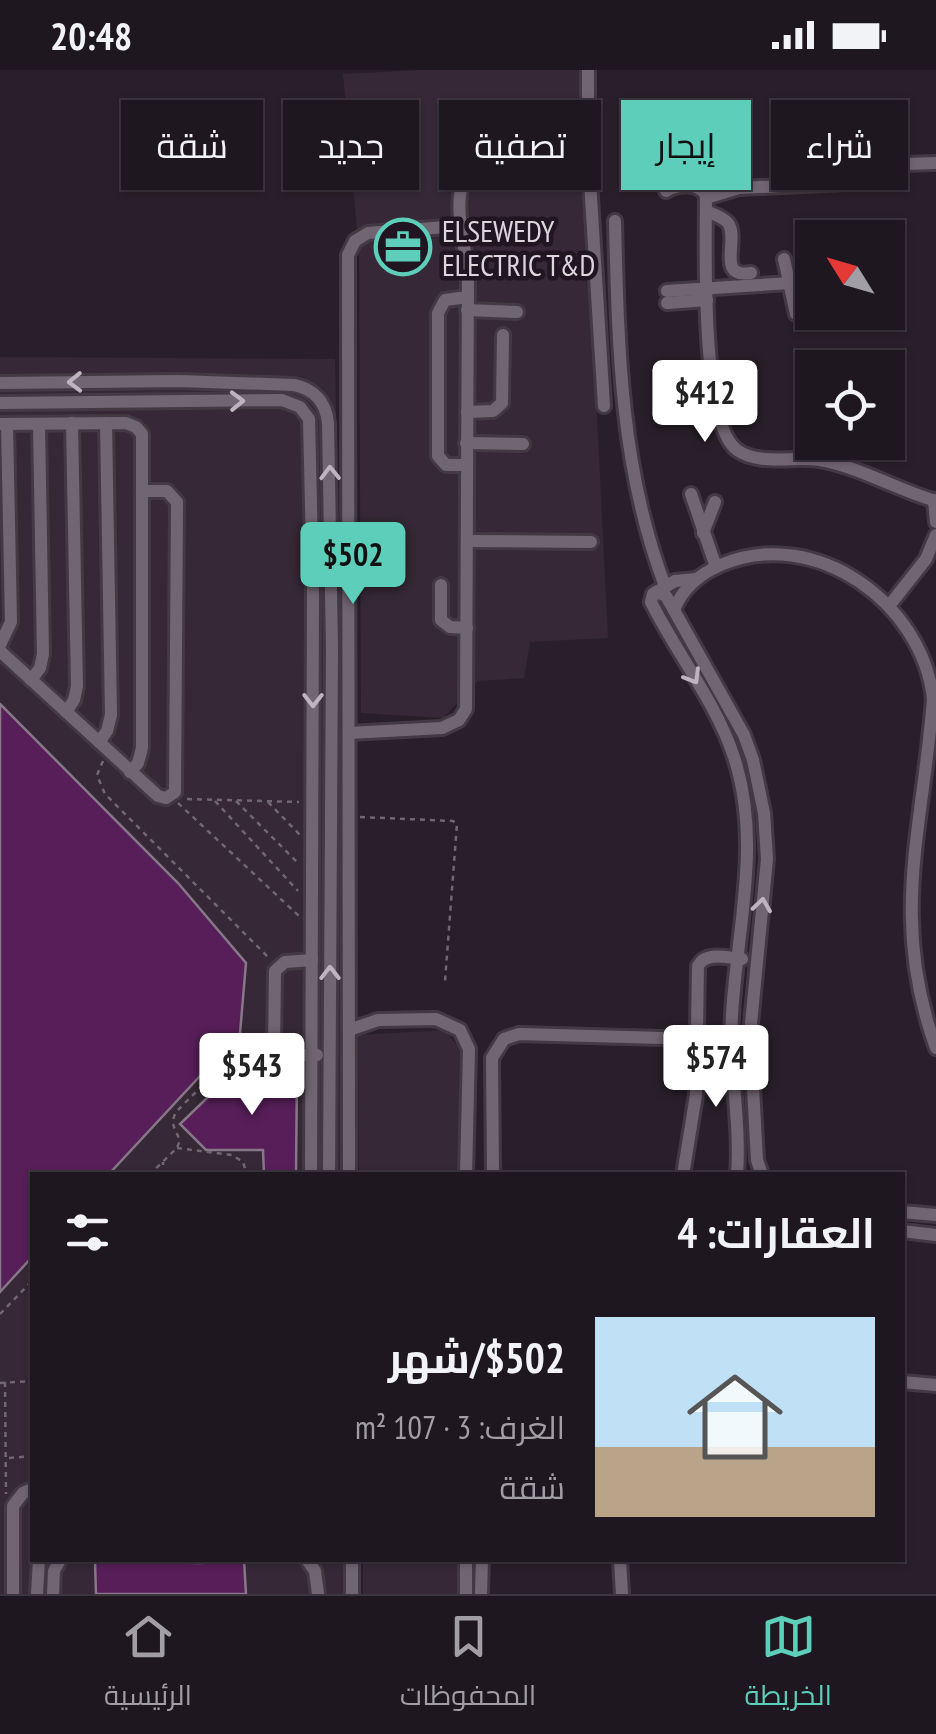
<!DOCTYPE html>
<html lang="ar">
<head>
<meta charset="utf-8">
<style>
  :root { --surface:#1f1720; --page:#272029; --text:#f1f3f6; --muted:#a19fa5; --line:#3c363e; --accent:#5cceba }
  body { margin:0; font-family:"PT Sans Narrow",Cairo,sans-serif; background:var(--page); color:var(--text); direction:rtl; height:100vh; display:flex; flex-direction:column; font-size:38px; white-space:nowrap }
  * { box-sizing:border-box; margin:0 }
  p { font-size:32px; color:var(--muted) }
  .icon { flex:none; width:55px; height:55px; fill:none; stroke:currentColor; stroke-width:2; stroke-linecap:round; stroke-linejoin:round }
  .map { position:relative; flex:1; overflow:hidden; direction:ltr }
  .side { position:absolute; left:30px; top:1102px; width:875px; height:390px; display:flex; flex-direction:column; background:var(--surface); border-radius:0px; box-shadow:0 2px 8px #0004,0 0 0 2px var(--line); direction:rtl }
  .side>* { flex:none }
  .hud { position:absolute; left:30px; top:30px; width:878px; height:90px; direction:rtl; display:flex; gap:20px }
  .needle { width:65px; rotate:307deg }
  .fabs { position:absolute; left:795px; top:150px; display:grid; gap:20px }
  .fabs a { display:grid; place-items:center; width:110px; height:110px; border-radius:0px; background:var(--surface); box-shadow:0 2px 8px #0004,0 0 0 2px var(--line); font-size:50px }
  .price { position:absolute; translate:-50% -85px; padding:0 22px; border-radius:10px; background:#fff; color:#222; font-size:32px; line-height:65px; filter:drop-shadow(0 2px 5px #0008) }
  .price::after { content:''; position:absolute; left:50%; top:60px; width:30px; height:22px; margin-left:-15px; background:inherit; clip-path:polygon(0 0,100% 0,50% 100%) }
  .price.current { background:var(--accent); color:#111 }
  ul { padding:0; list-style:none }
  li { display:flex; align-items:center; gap:30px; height:250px; padding:0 30px }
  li+li { border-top:2px solid var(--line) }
  li span { display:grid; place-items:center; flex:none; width:280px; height:200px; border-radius:0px; color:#555 }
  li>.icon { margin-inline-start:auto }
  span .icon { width:120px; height:120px; fill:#fffc; stroke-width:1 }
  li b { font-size:42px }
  h2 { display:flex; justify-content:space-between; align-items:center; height:120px; padding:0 30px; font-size:42px }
  .chip { padding:0 35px; border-radius:0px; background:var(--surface); box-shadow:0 2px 8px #0004,0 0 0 2px var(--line); font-size:35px; line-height:90px }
  .chip.current { background:var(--accent); color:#111 }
  .status { display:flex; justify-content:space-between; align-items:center; height:70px; padding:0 50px; background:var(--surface); direction:ltr }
  .status svg { height:28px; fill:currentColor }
  .tab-bar { display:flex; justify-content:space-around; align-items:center; height:140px; border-top:2px solid var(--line); background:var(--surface); font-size:28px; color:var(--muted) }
  .tab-bar a { display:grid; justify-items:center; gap:5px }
  .tab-bar .current { color:var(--accent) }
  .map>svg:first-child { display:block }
  .built { fill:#362836 }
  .building { fill:#571e59; stroke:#867886; stroke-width:2.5 }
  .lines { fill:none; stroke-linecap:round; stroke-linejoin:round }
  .minor-casing { stroke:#433943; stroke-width:18 }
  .path { stroke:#706770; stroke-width:2.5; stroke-dasharray:5 5; stroke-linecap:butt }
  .minor { stroke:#726572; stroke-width:12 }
  .oneway { stroke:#bdb4bd }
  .labels { text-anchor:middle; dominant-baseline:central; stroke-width:9; stroke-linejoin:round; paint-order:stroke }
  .poi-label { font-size:30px; fill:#ddd6dd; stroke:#201520; text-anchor:start }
</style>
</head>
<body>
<div class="status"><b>20:48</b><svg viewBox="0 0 49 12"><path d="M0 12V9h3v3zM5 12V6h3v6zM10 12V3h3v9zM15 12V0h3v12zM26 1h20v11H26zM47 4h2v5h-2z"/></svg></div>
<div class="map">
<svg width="936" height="1524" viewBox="0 0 936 1524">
  <rect width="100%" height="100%" fill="#291f2a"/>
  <!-- built -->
  <g class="built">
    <polygon points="422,0 580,0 608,568 530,572 524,608 478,611 443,648 361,643 359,183 343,4"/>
    <polygon points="0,287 335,289 351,1105 32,1105 32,1490 359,1490 359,1524 0,1524"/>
    <polygon points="444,960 460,978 459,1105 359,1105 358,965"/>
    <polygon points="363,1490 471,1490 470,1524 363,1524"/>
  </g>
  <!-- building -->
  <g class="building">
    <polygon points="0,634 178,813 246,893 240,963 108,1105 32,1105 32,1187 0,1222"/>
    <polygon points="297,999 296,1105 264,1105 263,1080 206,1080 180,1054 236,1000"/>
    <polygon points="244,1490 246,1524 96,1524 95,1491 201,1493"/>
  </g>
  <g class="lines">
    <!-- minor casing -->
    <g class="minor-casing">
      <g id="minor">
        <polyline points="588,0 588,79 604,336"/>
        <polyline points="846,96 936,93"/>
        <path d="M666,121c12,-7 33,-9 40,5 0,48 -6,227 31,254 22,16 58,6 83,10 40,7 77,30 116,41"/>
        <polyline points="706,128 739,118 845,113"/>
        <path d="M706,141c7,3 17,6 22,12 12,16 -13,56 23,50"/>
        <path d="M615,151c3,124 5,247 50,365"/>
        <polyline points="784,189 796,244"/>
        <polyline points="667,221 790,213"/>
        <polyline points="667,233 707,230"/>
        <polyline points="467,240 517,242"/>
        <path d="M0,313l179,-2 115,4c20,4 32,17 34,38l4,225 -3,527"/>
        <polyline points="0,333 282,330 300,337 309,349 313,522 311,1105"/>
        <polyline points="667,334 716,327"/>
        <polyline points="467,342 493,341 502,333 503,265"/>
        <polyline points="0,354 126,353 136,357 142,364 142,678 138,693 130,702"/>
        <polyline points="466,373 523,374"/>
        <polyline points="467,395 446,395 438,386 438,243 445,230 468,227"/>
        <polyline points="691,424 716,497"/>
        <polyline points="934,430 936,452"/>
        <polyline points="703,463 715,432"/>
        <polyline points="467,471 591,472"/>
        <path d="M697,509l-22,2 -22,13 -2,8c26,52 65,100 83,155 28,86 3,170 -2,258 -3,53 9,107 5,160"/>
        <polyline points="441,515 441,550 450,557 467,558"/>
        <polyline points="656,522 666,526 744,665 753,690 764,743 767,789 750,964 757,1090 762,1105"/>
        <polyline points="889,536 926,489 936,465"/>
        <path d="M674,540c9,-23 27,-37 49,-46 93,-38 200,40 210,135 -10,130 -44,219 3,349"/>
        <polyline points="0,575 11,552 7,354"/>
        <polyline points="0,581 158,726 166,728 175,722 177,432 167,421 143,421"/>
        <polyline points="31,610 40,598 43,584 39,354"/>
        <polyline points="66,642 74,630 77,616 72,353"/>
        <path d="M349,663l93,-5 17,-8 7,-11 2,-435c-4,-43 -26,-95 21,-122l99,-3"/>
        <polyline points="99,672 107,661 111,645 106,353"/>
        <polyline points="312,890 285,892 275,901 274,977 281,985 317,985"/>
        <polyline points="349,960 378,950 436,949 460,960 469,979 466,1105"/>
        <polyline points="349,1105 348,185 355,171 368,163 459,156"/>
        <polyline points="493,1105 492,988 504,969 519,964 697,969"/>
        <path d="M683,1105l13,-80 2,-129c8,-15 29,-8 44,-7"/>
        <polyline points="902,1142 936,1145"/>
        <polyline points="902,1161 936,1165"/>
        <polyline points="902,1312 936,1315"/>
        <polyline points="307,1490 315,1501 318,1524"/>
        <polyline points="620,1490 622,1524"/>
        <polyline points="13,1524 13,1436 23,1423 32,1419"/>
        <polyline points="37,1524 39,1490"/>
        <polyline points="53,1524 54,1501 60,1490"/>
        <polyline points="352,1524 352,1490"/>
        <polyline points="466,1524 466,1490"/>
        <polyline points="481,1524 482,1490"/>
      </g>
    </g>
    <!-- path -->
    <g class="path">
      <polyline points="103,691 97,705 105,724 268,887"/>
      <polyline points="187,729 299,732"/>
      <polyline points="215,731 298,821"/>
      <polyline points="236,731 298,793"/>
      <polyline points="268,732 301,766"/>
      <polyline points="178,733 299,846"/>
      <polyline points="360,747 453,751 457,754 445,911"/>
      <polyline points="177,1078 232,1085 243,1092 247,1105"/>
      <path d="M149,1105l28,-27 3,-8c-6,-12 -11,-19 -2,-30l61,-61 20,-4"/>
      <polyline points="163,1105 163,1092"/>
      <polyline points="0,1244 32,1211"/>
      <polyline points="5,1312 6,1424"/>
      <polyline points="0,1313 32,1311"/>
      <polyline points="9,1388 32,1386"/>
    </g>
    <!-- minor -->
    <use href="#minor" class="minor"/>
  </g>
  <!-- one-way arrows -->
  <defs><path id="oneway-chevron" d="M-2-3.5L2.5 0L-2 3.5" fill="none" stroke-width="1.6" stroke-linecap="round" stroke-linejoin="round" transform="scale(2.5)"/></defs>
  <g class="oneway">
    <use href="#oneway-chevron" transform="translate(75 312) rotate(179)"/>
    <use href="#oneway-chevron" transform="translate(237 331) rotate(-1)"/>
    <use href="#oneway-chevron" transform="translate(330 403) rotate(-91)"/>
    <use href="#oneway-chevron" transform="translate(693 607) rotate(59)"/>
    <use href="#oneway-chevron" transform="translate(313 630) rotate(90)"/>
    <use href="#oneway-chevron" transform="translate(762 835) rotate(-82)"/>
    <use href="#oneway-chevron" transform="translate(330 903) rotate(-90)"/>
  </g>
  <!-- icons -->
  <defs>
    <g id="office-ring" transform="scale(2.875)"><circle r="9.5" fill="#201520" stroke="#5cceba" stroke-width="1.5"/><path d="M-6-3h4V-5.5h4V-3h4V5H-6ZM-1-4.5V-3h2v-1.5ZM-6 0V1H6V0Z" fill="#5cceba"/></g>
  </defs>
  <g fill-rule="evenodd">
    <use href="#office-ring" x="403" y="177"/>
  </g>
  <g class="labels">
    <!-- poi labels -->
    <g class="poi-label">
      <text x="442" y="160">ELSEWEDY<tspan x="442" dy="34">ELECTRIC T&amp;D</tspan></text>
    </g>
  </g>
</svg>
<div class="fabs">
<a><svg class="needle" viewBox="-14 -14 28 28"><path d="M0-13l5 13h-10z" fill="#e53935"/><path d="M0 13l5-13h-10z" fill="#a19fa5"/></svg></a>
<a><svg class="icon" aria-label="locate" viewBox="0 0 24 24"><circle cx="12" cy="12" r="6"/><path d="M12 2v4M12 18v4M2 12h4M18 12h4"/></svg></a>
</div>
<b class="price" style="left:705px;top:375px">$412</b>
<b class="price current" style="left:353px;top:537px">$502</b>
<b class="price" style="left:716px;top:1040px">$574</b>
<b class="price" style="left:252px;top:1048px">$543</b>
<div class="hud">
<a class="chip">شراء</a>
<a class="chip current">إيجار</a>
<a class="chip">تصفية</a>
<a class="chip">جديد</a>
<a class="chip">شقة</a>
</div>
<section class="side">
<h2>العقارات: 4<svg class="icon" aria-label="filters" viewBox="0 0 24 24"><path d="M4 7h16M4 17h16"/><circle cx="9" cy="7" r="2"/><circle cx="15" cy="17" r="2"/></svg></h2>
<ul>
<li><span style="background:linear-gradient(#bfe0f5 65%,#b9a48a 0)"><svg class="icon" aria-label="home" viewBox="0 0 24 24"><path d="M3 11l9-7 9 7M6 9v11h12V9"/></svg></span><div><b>$502/شهر</b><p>الغرف: 3 · 107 m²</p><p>شقة</p></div></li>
</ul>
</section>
</div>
<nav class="tab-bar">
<a class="current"><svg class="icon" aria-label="map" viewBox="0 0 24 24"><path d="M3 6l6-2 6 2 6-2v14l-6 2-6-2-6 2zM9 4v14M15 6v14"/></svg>الخريطة</a>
<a><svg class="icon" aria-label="saved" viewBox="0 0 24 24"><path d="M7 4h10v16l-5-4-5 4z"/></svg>المحفوظات</a>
<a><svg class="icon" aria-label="home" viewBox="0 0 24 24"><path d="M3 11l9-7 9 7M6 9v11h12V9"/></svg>الرئيسية</a>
</nav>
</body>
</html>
